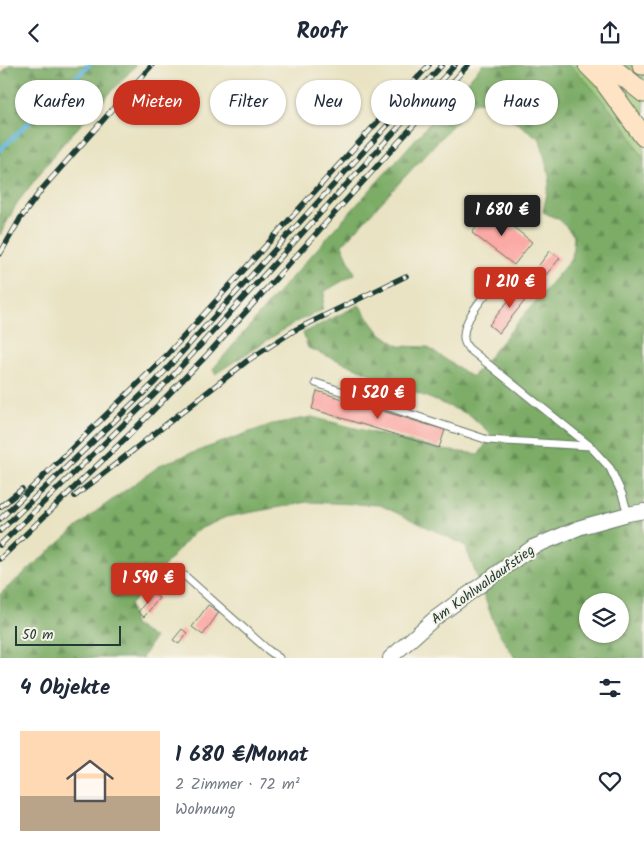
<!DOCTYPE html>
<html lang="de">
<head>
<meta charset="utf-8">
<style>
  :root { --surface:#fff; --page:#f6f6f7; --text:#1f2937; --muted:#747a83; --accent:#c8321e }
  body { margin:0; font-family:Kalam,sans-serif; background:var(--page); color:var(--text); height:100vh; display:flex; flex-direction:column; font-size:19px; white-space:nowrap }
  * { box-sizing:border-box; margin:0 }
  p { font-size:16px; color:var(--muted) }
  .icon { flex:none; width:28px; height:28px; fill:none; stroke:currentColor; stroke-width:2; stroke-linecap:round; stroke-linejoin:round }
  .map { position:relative; height:593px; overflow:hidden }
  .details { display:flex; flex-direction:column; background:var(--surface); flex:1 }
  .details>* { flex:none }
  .top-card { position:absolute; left:15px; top:15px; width:615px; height:45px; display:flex; gap:10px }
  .tools { position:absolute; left:579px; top:528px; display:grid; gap:10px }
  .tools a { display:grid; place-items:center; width:50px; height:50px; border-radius:50%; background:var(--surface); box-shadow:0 1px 4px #0004; font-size:25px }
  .scale { position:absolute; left:15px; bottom:12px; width:106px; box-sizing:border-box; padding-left:5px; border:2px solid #1f3d34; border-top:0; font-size:14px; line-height:18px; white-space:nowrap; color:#1f3d34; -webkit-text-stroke:4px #f7f3e8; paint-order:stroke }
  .price { position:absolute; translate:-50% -42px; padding:0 11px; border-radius:5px; background:var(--accent); color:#fff; font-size:16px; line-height:32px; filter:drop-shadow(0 1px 2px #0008) }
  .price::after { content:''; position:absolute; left:50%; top:30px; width:15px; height:11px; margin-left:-8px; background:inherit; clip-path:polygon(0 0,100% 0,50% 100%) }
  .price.active { background:#222; color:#fff }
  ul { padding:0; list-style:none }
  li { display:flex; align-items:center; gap:15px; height:125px; padding:0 20px }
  li span { display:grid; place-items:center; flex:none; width:140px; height:100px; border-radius:0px; color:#555 }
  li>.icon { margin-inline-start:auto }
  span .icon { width:60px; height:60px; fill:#fffc; stroke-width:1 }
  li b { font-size:21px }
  h2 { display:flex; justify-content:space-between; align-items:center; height:60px; padding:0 20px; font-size:21px }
  .pill { padding:0 18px; border-radius:22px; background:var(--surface); box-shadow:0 1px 4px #0004; font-size:18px; line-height:45px }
  .pill.active { background:var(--accent); color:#fff }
  header { display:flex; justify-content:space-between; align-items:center; height:65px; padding:0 20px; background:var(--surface); font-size:22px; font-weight:800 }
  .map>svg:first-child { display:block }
  .green { fill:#9bc775; stroke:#5d8254 }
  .forest { fill:url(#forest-firs); stroke:#4e744d; fill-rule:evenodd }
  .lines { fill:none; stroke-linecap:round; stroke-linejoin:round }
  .stream { stroke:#5cb4d9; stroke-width:4.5 }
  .building { fill:#fba9a5 }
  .service-casing { stroke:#676; stroke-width:9 }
  .minor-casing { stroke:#676; stroke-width:16 }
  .secondary-casing { stroke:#676; stroke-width:21 }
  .service { stroke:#fff; stroke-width:7 }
  .minor { stroke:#fff; stroke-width:14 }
  .secondary { stroke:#fee4c5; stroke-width:19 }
  .rail-casing { stroke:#1f3d34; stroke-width:5.5 }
  .rail { stroke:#f7f3e8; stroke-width:4; stroke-dasharray:11; stroke-linecap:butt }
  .labels { text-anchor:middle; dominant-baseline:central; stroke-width:4; stroke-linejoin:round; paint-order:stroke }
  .street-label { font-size:14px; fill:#1f3d34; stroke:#f7f3e8 }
</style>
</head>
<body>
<header><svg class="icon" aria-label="back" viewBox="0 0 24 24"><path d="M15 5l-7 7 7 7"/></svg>Roofr<svg class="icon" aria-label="share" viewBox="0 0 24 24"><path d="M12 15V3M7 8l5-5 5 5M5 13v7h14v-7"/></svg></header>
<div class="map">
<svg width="644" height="593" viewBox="0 0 644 593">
  <defs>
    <pattern id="forest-firs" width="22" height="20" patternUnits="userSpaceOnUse" patternTransform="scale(1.25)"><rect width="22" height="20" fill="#7cac66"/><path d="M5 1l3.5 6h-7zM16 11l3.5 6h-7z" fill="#658d55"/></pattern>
  </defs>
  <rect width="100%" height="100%" fill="#f7f3e8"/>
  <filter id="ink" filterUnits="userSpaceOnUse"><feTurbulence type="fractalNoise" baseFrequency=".02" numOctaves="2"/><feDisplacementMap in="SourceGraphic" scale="10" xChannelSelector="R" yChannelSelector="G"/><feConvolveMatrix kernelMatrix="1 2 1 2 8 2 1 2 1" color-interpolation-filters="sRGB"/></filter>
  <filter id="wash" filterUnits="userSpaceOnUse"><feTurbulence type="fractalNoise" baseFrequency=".0096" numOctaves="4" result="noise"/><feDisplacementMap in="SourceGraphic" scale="20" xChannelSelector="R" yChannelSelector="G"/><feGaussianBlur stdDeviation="1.12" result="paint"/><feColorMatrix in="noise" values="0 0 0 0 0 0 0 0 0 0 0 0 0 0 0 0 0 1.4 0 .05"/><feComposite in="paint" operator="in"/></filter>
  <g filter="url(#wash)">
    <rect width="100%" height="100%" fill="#e9e3c3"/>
    <!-- green -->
    <polygon class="green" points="570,0 644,0 644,95 626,63 584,14"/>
    <!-- forest -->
    <g class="forest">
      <polygon points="9,0 136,0 61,81 17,138 0,170 0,10"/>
      <path d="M482,0h88l14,14 42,49 18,32v498h-129l-19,-30 -31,-83 -85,-40 -73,-3 -81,15 -31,14 -65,74 4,20 20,13 -12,20h-142v-64l94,-81 68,-49 110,-40 40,-7 129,33 38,4 13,-19 -22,-20 -162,-67 -5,-15 56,-28 20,27 20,14 28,1 45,30 100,-119 2,-22 -14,-16 -17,-8 7,-33 -10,-40 -55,-39 -13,4 -130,141 13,29 -30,17 -3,19 -28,13 -79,51 -2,-5 61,-72zM588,536h32v33h-32z"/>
    </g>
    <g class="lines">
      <!-- stream -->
      <polyline class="stream" points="0,85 89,0"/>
    </g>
    <g id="blocks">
      <!-- building -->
      <g class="building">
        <polygon points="491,144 532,177 514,200 472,168"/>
        <polygon points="550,186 560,193 544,212 535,205"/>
        <polygon points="521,220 531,228 499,268 489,260"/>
        <polygon points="317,326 445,365 439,383 312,344"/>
        <polygon points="153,528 159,533 144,552 138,547"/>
        <polygon points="208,540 219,547 203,570 192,562"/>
        <polygon points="182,564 187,568 179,579 173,575"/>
      </g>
    </g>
  </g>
  <g filter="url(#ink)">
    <use href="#blocks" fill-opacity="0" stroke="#676" stroke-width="1"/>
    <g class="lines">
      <!-- service casing -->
      <g class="service-casing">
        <g id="service">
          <path d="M502,209c-12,16 -40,44 -38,64 0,4 2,7 4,10l122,98 20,22 12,26 6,20"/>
          <polyline points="316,318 488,375 590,381"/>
          <polyline points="185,511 268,585 279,593"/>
        </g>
      </g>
      <!-- minor casing -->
      <g class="minor-casing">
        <polyline id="minor" points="390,593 434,554 533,482 581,462 628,449 644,446"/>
      </g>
      <!-- secondary casing -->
      <g class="secondary-casing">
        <g id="secondary">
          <polyline points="588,0 602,14 644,72"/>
          <polyline points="609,0 644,28"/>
          <polyline points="642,0 644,0"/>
        </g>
      </g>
      <!-- service -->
      <use href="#service" class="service"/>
      <!-- minor -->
      <use href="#minor" class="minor"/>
      <!-- secondary -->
      <use href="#secondary" class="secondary"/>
      <!-- rail casing -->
      <g class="rail-casing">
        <g id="rail">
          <polyline points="0,189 20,154 42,124 152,0"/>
          <polyline points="75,431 247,296 295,265 406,211"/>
          <polyline points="0,442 22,424"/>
          <polyline points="0,454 167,290 429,0"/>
          <polyline points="0,466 155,317 442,0"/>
          <polyline points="0,480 167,317 455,0"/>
          <polyline points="0,494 131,368 206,291 468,0"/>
        </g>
      </g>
      <!-- rail -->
      <use href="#rail" class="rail"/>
    </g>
  </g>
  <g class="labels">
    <!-- street labels -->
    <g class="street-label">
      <text transform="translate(483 520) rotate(-36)">Am Kohlwaldaufstieg</text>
    </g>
  </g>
</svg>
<div class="tools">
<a><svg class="icon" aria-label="layers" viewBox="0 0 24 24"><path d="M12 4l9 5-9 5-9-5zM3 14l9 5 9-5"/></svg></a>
</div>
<div class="scale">50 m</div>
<b class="price active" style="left:502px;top:172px">1 680 €</b>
<b class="price" style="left:510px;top:244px">1 210 €</b>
<b class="price" style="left:378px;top:355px">1 520 €</b>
<b class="price" style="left:148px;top:540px">1 590 €</b>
<div class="top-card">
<a class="pill">Kaufen</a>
<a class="pill active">Mieten</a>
<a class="pill">Filter</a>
<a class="pill">Neu</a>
<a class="pill">Wohnung</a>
<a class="pill">Haus</a>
</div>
</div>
<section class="details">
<h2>4 Objekte<svg class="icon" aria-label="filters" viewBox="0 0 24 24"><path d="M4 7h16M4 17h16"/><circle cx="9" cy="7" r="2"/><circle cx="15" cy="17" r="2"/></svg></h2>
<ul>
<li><span style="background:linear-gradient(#ffd9b3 65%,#b9a48a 0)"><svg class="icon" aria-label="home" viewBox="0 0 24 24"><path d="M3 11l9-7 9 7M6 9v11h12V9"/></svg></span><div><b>1 680 €/Monat</b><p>2 Zimmer · 72 m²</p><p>Wohnung</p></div><svg class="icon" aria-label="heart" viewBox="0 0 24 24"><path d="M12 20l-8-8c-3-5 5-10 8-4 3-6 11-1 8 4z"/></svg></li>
</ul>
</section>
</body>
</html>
